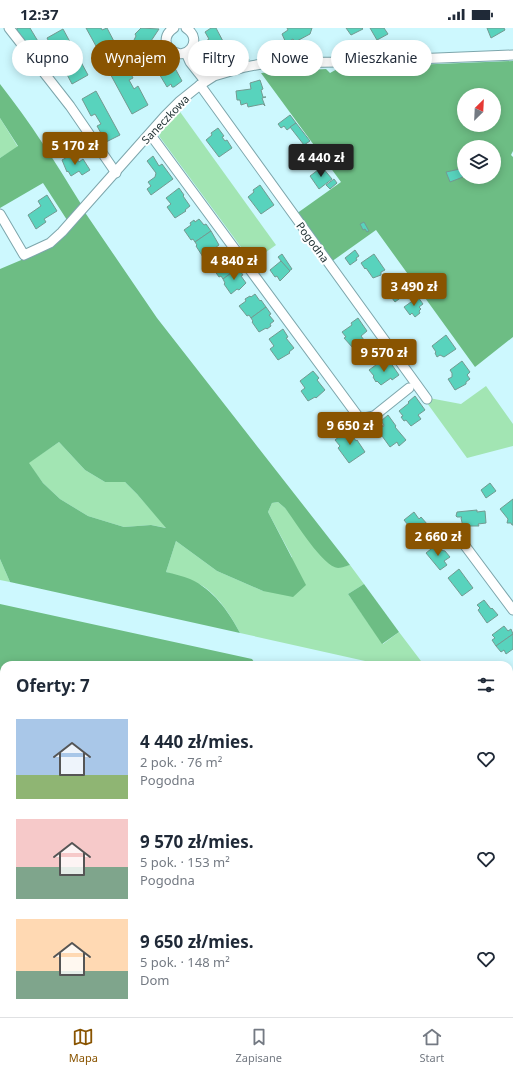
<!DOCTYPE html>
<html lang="pl">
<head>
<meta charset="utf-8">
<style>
  :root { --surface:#fff; --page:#f6f6f7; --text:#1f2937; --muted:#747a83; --line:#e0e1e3; --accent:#895401 }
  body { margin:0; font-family:"Noto Sans",sans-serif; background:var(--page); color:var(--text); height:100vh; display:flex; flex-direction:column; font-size:15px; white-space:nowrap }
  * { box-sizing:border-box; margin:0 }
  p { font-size:13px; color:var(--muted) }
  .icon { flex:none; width:22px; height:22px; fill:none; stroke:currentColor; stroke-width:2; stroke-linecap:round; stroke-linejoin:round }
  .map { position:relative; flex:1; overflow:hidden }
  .drawer { position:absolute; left:0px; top:633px; width:513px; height:356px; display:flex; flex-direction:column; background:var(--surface); border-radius:12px 12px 0 0; box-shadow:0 2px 10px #0003 }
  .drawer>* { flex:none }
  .banner { position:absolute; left:12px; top:12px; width:489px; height:36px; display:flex; gap:8px }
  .needle { width:26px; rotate:24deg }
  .fabs { position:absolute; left:457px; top:60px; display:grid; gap:8px }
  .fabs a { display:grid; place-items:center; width:44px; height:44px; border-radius:50%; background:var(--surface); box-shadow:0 2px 10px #0003; font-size:20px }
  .price { position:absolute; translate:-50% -34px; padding:0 9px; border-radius:4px; background:var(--accent); color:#fff; font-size:13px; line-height:26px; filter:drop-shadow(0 1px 2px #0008) }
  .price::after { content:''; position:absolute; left:50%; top:24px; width:12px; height:9px; margin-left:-6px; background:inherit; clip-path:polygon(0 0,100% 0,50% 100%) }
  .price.on { background:#222; color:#fff }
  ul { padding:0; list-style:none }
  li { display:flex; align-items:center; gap:12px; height:100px; padding:0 16px }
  li span { display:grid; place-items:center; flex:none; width:112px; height:80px; border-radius:0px; color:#555 }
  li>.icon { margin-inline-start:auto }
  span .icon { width:48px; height:48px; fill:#fffc; stroke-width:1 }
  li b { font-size:17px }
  h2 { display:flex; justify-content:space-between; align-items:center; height:48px; padding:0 16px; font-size:17px }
  .pill { padding:0 14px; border-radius:18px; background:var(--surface); box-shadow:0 2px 10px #0003; font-size:14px; line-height:36px }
  .pill.on { background:var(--accent); color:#fff }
  .status { display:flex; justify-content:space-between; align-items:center; height:28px; padding:0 20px; background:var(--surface); direction:ltr }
  .status svg { height:11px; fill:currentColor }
  .menu { display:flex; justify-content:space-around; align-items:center; height:56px; border-top:1px solid var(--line); background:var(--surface); font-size:11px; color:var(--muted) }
  .menu a { display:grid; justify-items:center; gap:2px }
  .menu .on { color:var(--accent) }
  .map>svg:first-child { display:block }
  .green { fill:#a2e5b3 }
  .forest { fill:#6dbd84; fill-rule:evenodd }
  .building { fill:#58d3bd; stroke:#739a91 }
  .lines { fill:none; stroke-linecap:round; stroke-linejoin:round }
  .minor-casing { stroke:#7da6ac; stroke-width:11 }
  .minor { stroke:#fff; stroke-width:9 }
  .rail { stroke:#3e5456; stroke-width:2.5; stroke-dasharray:6 3; stroke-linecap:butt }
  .labels { text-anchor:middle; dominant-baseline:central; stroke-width:4; stroke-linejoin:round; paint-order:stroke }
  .street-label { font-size:11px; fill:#213234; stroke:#fff }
</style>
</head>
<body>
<div class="status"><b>12:37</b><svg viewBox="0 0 49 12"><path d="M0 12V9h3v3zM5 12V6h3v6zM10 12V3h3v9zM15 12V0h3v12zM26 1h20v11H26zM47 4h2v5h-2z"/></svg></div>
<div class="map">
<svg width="513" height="989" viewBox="0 0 513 989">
  <rect width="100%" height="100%" fill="#cdf8fe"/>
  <!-- green -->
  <g class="green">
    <polygon points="178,81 276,217 252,234 159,108 169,90"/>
    <polygon points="0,90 18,119 0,130"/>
    <polygon points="486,358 513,396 513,418 467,430 427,375 429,370 461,376"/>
    <polygon points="59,414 85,442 105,454 125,454 137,466 167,500 151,497 124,499 88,488 60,471 43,455 28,435"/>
    <path d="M278,474l7,6 53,60 12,-3 14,19 -16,10 35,50 16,-12 25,33h-41l-143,-32c-8,-16 -23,-39 -39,-48 -11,-6 -24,-9 -35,-13l10,-31 41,30 46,20 29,-34 -24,-45 4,-9z"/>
    <polygon points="0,531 10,554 0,552"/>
    <polygon points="509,833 513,833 513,933 509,936"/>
    <polygon points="0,922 4,928 4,985 46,985 49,989 0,989"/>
    <polygon points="509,956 513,961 513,989 458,989 455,985 509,985"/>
    <polygon points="335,985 390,985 386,987 387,989 338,989"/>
  </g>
  <!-- forest -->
  <g class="forest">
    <path d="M513,33v90l-2,4 2,2v180l-38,30 -99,-137 -45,32 -35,-48 45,-32 -80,-109 65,-4 4,4 9,-5zM464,67h30v30h-30zM464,119h30v30h-30z"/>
    <path d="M0,56c30,38 56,79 81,120l-14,16 -24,-37 -43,25v-50l18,-12 -18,-28z"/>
    <path d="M84,183l73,107 193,247c-4,1 -9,3 -12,3 -15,-1 -43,-47 -53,-60l-7,-6 -6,1 -4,9 38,73 -13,12 -30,-6 -46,-20 -41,-30 -10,31c8,2 17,4 24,7 23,10 39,33 50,54l-230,-51 -10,-23v-290l26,-11 31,-15zM59,414l26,28 20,12h20l12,12 29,34 -15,-3 -27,2 -36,-11 -28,-17 -17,-16 -14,-20z"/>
    <polygon points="364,556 399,604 382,616 348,566"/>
    <polygon points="0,576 252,631 256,637 4,637 4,668 0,661"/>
    <polygon points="255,985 310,985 312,989 250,989"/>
  </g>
  <!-- building -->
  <g class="building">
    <polygon points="17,0 30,0 39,15 31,20 17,2"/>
    <polygon points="86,0 101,0 102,2 107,0 117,19 101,27"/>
    <polygon points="141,0 159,1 151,13 153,14 148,22 133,14 136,8 135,6"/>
    <polygon points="211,0 216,0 225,17 228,19 230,26 215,34 212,27 214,26 206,13 209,11 205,4"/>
    <polygon points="287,0 312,0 310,6 295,14 293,11 286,15 282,6 288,2"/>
    <polygon points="346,0 362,0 363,1 351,7"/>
    <polygon points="370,0 384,0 388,6 377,12"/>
    <polygon points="487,0 504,0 505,2 491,10"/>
    <polygon points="63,1 88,47 72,56 62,37 65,35 60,25 56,27 47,10"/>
    <polygon points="162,28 166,36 171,33 182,53 174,59 172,59 171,56 167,59 152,34"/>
    <polygon points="247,28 249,32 243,36 240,32"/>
    <polygon points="123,31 133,50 129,52 134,61 138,58 148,77 132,86 107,40"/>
    <polygon points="260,52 263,61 261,62 263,69 266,69 262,70 265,78 263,76 248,79 247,75 241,77 240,72 237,72 236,63 251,61 250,55"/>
    <polygon points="96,63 120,107 106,114 97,98 101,96 95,86 91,88 82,71"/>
    <polygon points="290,87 296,95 287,102 284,98 281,100 278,96"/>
    <polygon points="296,95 310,113 304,117 290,99"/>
    <polygon points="218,100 224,108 222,109 225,113 227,112 232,120 219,129 206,112 212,107 211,105"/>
    <polygon points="309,119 319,132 317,133 313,128 309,131 311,133 300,139 297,136 300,133 296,128"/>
    <polygon points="75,127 79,134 83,131 90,142 82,147 79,143 71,148 68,143 67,144 62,132 69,128 70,130"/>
    <polygon points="153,128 159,138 162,136 173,151 151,167 147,161 151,158 148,154 155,149 156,145 147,133"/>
    <polygon points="322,139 332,151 319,161 310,148"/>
    <polygon points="460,141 463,149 450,154 446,144"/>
    <polygon points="334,151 337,155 330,161 326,157"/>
    <polygon points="260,157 274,177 261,186 248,169 254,164 253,162"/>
    <polygon points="179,160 184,167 183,168 190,178 185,182 186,183 175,190 167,179 171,176 166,170"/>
    <polygon points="47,167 57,183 44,191 46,194 36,201 28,187 41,178 38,173"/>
    <polygon points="199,191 204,197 206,196 211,203 195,214 193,211 191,212 184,202 191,197 190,195 194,192 195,194"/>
    <polygon points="364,194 369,203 367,204 365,201 363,202 360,196"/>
    <polygon points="211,203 219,217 215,220 216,222 211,225 210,224 203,229 196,218 197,217 195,214"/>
    <polygon points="355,222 359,228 356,230 357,232 350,237 345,230"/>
    <polygon points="282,226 292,241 289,243 278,229"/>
    <polygon points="374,226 385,242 381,244 381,247 373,250 366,240 365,241 361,235"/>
    <polygon points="227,228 231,234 233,233 238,240 223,251 221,248 219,249 212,239 218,234 217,232"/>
    <polygon points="281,233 290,243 280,253 277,248 275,249 270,242"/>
    <polygon points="238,240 243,247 241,248 246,255 239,262 237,261 231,266 224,256 225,255 223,251"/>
    <polygon points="409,251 415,259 406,265 401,257"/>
    <polygon points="401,257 404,262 401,264 403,268 395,274 389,266"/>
    <polygon points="255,266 260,273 261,272 266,279 251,290 249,287 247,288 239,278 246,273 245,271 250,268 251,269"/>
    <polygon points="418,269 423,276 419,279 421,281 419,283 420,285 415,289 412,285 410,287 404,279"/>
    <polygon points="266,279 271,286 269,287 274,293 270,296 271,298 267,301 266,300 259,304 252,294 253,293 251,290"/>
    <polygon points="358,290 367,303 361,308 364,312 353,320 344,310 346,309 342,304 352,297 351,295"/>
    <polygon points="283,301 288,309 286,310 294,320 289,324 290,325 278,332 270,321 274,318 269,311"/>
    <polygon points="446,307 456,321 444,329 440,327 437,329 435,325 436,324 432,318"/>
    <polygon points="462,333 470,344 467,347 470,351 466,354 466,356 455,362 448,351 452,349 452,345 450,342"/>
    <polygon points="380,334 383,339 390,334 399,347 392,352 391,350 381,357 377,353 376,354 373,349 374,348 369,342"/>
    <polygon points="313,343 319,350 317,352 325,362 316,370 315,369 308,373 301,363 305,360 300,353"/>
    <polygon points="415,368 425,382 418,387 421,391 411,398 406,392 404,393 401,389 403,388 399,383 409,375 408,374"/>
    <polygon points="388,387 396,398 395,399 406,412 399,418 397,414 390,419 377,401 382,397 383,399 384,397 381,393"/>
    <polygon points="351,401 356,408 354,410 356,413 357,412 365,424 349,435 338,420 340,418 335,412 340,408 339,407 343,404 344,405"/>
    <polygon points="490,455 496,463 486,470 481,462"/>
    <polygon points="513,471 513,497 512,497 511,495 507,495 508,491 500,481"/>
    <polygon points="477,482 477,484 485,483 486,495 478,496 479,498 469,498 463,499 461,490 462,489 457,489 456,488 457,484"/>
    <polygon points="414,484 419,491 421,489 434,504 422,512 416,505 418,503 415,499 412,502 404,492"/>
    <polygon points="436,517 440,522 445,523 450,529 444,533 447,537 440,542 426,525"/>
    <polygon points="459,541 473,560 462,568 448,550"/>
    <polygon points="484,572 491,581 492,580 498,587 487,595 478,582 480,580 477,577"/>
    <polygon points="504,598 508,603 511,601 513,606 496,618 492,612 495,610 492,607"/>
    <polygon points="513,606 513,621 506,626 504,622 501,624 496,618"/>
  </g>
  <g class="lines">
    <!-- minor casing -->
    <g class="minor-casing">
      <g id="minor">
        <polyline points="9,0 70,78 116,145"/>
        <path d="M174,0c-5,3 -8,7 -8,13 0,3 2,6 4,8 15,15 35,-9 16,-21"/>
        <polyline points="186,25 190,34 205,53"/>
        <polyline points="200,57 427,371"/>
        <polyline points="150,106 360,391 374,388 409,360"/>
        <polyline points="0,186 24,227 50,215 62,204 165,88 180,73 200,57 214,48 245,39 267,35 340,34 513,27"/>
        <polyline points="463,515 513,582"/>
      </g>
    </g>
    <!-- minor -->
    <use href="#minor" class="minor"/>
    <!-- rail -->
    <g class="rail">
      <polyline points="0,720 4,721"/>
      <polyline points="509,808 513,808"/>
    </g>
  </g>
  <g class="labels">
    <!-- street labels -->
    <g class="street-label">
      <text transform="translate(165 91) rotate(-46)">Saneczkowa</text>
      <text transform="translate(313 214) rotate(54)">Pogodna</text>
    </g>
  </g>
</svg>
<div class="fabs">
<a><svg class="needle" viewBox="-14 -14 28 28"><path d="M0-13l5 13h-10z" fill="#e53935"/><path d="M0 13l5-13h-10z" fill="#747a83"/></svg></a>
<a><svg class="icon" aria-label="layers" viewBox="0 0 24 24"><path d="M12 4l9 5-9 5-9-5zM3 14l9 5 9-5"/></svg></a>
</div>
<b class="price" style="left:75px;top:138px">5 170 zł</b>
<b class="price on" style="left:321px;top:150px">4 440 zł</b>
<b class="price" style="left:234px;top:253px">4 840 zł</b>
<b class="price" style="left:414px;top:279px">3 490 zł</b>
<b class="price" style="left:384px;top:345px">9 570 zł</b>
<b class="price" style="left:350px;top:418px">9 650 zł</b>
<b class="price" style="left:438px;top:529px">2 660 zł</b>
<div class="banner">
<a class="pill">Kupno</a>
<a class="pill on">Wynajem</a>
<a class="pill">Filtry</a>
<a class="pill">Nowe</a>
<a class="pill">Mieszkanie</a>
</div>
<section class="drawer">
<h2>Oferty: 7<svg class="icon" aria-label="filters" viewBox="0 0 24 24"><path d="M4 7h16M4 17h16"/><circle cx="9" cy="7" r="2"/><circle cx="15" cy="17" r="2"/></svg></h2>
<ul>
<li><span style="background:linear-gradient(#a9c7e8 70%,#8fb573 0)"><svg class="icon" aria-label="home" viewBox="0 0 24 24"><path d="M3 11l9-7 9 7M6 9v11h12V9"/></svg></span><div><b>4 440 zł/mies.</b><p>2 pok. · 76 m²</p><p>Pogodna</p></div><svg class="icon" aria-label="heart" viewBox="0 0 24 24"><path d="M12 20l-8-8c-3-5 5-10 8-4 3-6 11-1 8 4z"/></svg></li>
<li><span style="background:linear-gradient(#f6c9c9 60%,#7fa58c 0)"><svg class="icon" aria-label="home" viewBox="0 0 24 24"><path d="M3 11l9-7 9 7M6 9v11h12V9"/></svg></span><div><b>9 570 zł/mies.</b><p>5 pok. · 153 m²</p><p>Pogodna</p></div><svg class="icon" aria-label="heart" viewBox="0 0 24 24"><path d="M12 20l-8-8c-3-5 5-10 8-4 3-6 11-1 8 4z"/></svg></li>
<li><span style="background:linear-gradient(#ffd9b3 65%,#7fa58c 0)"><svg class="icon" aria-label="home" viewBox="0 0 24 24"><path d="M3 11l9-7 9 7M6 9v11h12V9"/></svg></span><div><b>9 650 zł/mies.</b><p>5 pok. · 148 m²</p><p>Dom</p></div><svg class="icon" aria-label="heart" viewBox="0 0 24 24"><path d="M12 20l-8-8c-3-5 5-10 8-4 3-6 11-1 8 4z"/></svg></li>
</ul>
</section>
</div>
<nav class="menu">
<a class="on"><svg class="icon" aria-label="map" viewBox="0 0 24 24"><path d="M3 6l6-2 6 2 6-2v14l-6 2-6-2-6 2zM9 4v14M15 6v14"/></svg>Mapa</a>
<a><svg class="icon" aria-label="saved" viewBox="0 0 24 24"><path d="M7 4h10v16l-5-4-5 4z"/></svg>Zapisane</a>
<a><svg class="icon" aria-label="home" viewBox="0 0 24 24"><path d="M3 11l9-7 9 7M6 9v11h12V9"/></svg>Start</a>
</nav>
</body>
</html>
